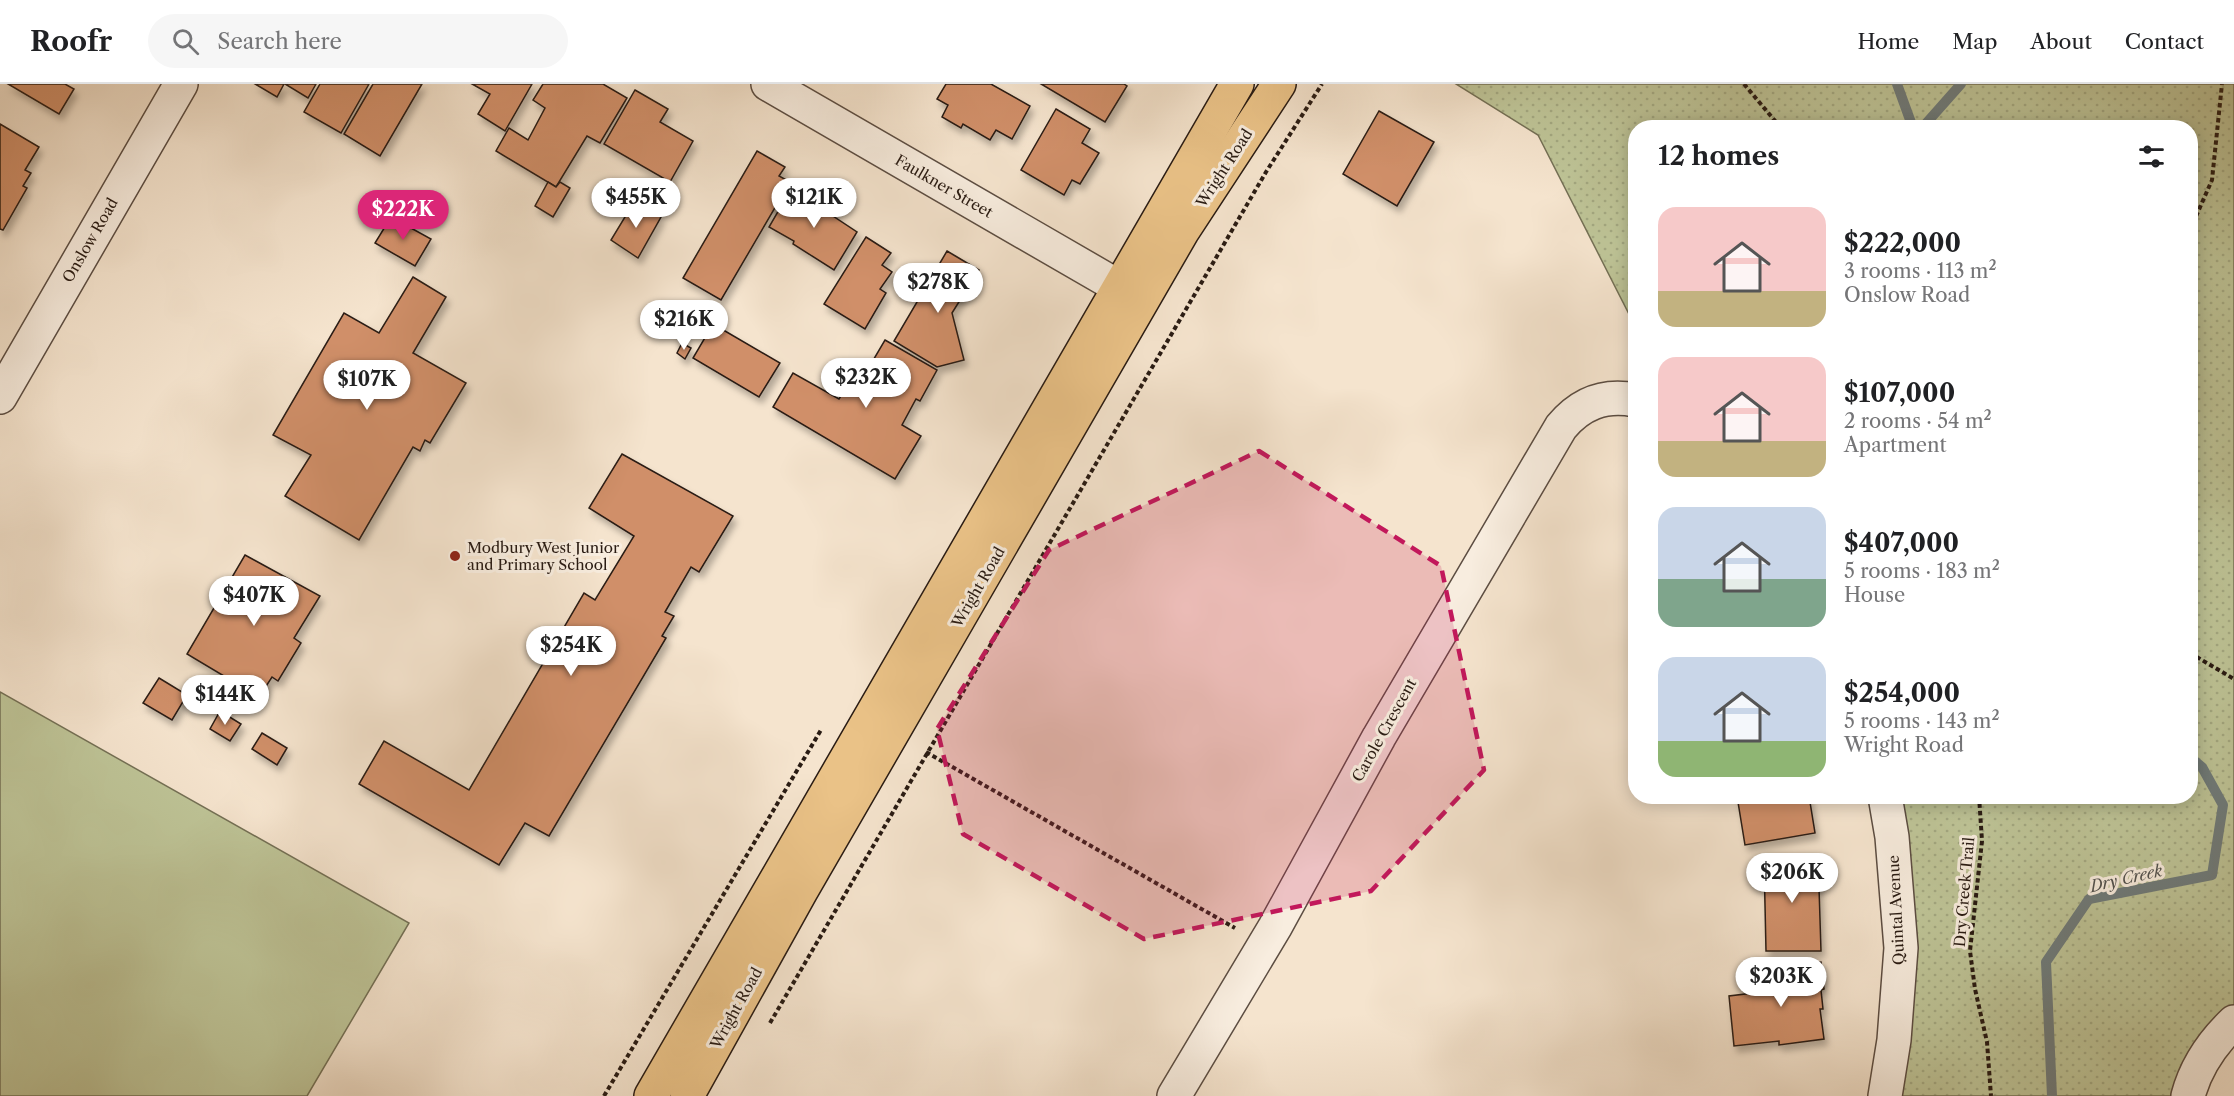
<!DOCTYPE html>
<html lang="en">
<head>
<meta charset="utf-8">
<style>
  :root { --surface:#fff; --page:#f6f6f6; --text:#202124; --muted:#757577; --line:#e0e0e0; --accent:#db2777 }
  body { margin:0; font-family:"Libre Caslon Text",serif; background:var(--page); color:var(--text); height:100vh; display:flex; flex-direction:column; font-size:22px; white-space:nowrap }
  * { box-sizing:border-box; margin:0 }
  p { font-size:20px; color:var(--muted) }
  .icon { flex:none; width:33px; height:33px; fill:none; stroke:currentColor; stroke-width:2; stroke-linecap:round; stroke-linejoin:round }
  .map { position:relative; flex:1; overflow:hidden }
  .sheet { position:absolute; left:1628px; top:36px; width:570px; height:684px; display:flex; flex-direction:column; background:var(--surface); border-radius:24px; box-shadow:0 3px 15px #0003 }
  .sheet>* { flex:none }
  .price { position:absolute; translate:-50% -51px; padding:0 14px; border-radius:21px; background:#fff; color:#222; font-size:20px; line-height:39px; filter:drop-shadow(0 2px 3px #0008) }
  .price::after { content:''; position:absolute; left:50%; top:36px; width:18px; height:14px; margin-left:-9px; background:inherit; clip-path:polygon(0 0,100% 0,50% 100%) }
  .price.selected { background:var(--accent); color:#fff }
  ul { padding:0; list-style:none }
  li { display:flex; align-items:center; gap:18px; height:150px; padding:0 30px }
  li span { display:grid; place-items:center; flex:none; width:168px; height:120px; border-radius:18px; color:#555 }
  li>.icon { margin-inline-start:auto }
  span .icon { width:72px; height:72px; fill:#fffc; stroke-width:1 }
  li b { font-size:26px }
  h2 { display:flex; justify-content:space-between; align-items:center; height:72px; padding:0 30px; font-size:26px }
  header { display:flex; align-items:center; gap:36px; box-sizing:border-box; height:84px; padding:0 30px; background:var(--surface); border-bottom:2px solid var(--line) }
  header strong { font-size:28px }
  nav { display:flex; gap:33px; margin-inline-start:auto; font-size:21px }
  .search { width:420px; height:54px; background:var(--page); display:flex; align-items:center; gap:15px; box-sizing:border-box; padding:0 21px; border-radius:33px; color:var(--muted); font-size:22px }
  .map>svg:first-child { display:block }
  .green { fill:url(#green-dots); stroke:#747055; stroke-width:1.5 }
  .pitch { fill:#bec497; stroke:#747055; stroke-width:1.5 }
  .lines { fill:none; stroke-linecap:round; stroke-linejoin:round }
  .stream { stroke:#707c7b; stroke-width:10 }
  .building { fill:#d08f69; stroke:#291b13; stroke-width:1.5; filter:url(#shadow) }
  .minor-casing { stroke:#5c4d42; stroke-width:36 }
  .major-casing { stroke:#291b13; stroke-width:36 }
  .path { stroke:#291b13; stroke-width:4; stroke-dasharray:4.5 3; stroke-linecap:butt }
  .minor { stroke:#f8eddf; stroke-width:33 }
  .major { stroke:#eac287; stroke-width:33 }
  .marked { fill:#c2185b; fill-opacity:0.2; stroke:#c2185b; stroke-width:4.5; stroke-dasharray:12 8; stroke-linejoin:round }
  .poi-dot { fill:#8f2418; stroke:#f8eddf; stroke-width:2 }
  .labels { text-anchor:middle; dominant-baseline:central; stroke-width:6; stroke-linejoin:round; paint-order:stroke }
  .street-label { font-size:15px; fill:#291b13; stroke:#f8eddf }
  .poi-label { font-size:15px; fill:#291b13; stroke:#f8eddf; text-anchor:start }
  .water-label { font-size:16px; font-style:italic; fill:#535350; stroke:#f8eddf }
</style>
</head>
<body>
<header>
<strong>Roofr</strong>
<div class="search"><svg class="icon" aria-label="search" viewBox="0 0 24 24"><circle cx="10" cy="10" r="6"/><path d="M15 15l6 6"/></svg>Search here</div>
<nav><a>Home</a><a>Map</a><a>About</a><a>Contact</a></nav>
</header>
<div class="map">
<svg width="2234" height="1012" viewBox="0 0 2234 1012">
  <defs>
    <pattern id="green-dots" width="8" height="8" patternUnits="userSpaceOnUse" patternTransform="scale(1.5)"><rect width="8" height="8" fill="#bec497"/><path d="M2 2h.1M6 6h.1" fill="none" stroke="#a3a881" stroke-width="1.8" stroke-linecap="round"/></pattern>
    <filter id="shadow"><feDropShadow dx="3.5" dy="6" stdDeviation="3" flood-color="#0004"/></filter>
  </defs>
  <rect width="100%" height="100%" fill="#f5e4ce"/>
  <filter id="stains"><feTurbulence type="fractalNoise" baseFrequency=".00333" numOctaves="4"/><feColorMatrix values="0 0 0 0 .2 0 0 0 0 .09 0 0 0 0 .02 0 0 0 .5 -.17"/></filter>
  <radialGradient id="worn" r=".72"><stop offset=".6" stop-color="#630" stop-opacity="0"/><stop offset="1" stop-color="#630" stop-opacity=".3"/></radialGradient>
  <!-- green -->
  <polygon class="green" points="1456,0 2234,0 2234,939 2190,1012 1885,1012 1894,773 1880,713 2190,712 2190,44 1635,44 1635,242 1538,51"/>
  <!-- pitch -->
  <polygon class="pitch" points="0,608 409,839 307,1012 0,1012"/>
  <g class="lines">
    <!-- stream -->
    <g class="stream">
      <polyline points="1897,0 1913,44"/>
      <polyline points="1922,44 1961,0"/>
      <polyline points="2052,1012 2046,878 2089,815 2212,791 2223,721 2202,683 2190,673"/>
    </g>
  </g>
  <!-- building -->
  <g class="building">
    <polygon points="8,0 65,0 74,5 59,30"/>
    <polygon points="255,0 284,0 277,13"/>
    <polygon points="285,0 316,0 308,14"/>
    <polygon points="320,0 369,0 341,49 304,28"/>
    <polygon points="373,0 422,0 380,72 344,50"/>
    <polygon points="472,0 532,0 505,47 478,30 490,10"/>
    <polygon points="543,0 603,0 627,14 600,59 587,52 556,103 496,67 509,44 528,56 545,24 533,16"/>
    <polygon points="946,0 991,0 1030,22 1012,55 996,46 990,56 963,40 961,44 942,33 948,21 937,15"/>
    <polygon points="1041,0 1124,0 1127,2 1105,38"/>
    <polygon points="635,6 668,25 660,38 693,57 670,98 604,60"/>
    <polygon points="1056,25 1090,45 1082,59 1099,69 1080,100 1072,96 1064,111 1021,86"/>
    <polygon points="1379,27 1434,58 1397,122 1343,90"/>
    <polygon points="0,40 39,63 25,86 31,89 23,102 27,104 3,146 0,145"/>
    <polygon points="757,67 785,83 779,92 790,98 721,216 683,194"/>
    <polygon points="548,98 556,103 560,98 570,104 553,133 535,122"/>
    <polygon points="790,107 807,116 811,110 834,124 830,130 857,148 834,186 793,160 794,157 769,143"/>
    <polygon points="634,118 661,133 638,174 611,156"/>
    <polygon points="391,133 431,155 415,182 375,159"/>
    <polygon points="866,153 891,169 882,181 892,188 880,205 886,209 865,245 824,220"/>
    <polygon points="947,167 979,186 952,229 964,276 937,283 894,257"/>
    <polygon points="413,193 446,213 413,269 466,299 430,359 425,356 420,367 413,363 359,456 285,412 311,371 273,351 344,229 379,249"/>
    <polygon points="713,240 780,279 759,313 693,274"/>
    <polygon points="885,256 937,286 920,317 916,315 902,341 921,352 895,395 773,323 793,289 839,315 850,298 858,302"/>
    <polygon points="682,259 691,264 685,275 677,269"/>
    <polygon points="622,370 733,432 699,488 691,483 665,528 674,532 662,552 666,554 549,752 525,739 499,781 359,700 384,657 469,706 584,509 595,516 634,452 589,424"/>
    <polygon points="245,471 320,512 294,554 301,559 278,597 272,593 259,613 187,570"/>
    <polygon points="159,594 187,611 172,636 143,619"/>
    <polygon points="220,627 241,640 230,657 210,645"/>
    <polygon points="262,649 287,664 277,681 252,665"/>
    <polygon points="1737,712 1809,712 1815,749 1745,761"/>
    <polygon points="1818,772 1821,867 1766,867 1764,775"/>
    <polygon points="1821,878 1824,905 1821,906 1823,925 1820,925 1824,955 1779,961 1779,957 1734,962 1729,912 1770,907 1769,885"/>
  </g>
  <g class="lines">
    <!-- minor casing -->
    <g class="minor-casing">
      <g id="minor">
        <polyline points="768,0 1119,203"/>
        <polyline points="0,313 181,0"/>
        <path d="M1174,1012l101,-169 104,-190 182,-310c19,-23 43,-33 74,-27"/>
        <polyline points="1885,1012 1894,956 1901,864 1892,753 1885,712"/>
        <path d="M2188,1012c8,-30 24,-53 46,-74"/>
      </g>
    </g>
    <!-- major casing -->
    <g class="major-casing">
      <g id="major">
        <polyline points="651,1012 1237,0"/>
        <polyline points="687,1012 801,807 1182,148 1279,0"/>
      </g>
    </g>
    <!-- path -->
    <g class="path">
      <polyline points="1744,0 1781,44"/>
      <polyline points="2190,146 2212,96 2222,0"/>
      <polyline points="2190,569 2234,595"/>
      <polyline points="926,668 1235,844"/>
      <polyline points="1979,712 1982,757 1970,867 1975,905 1987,958 1991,1012"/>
      <polyline points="770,939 1266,88 1322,0"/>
      <polyline points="604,1012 821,646"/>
    </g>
    <!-- minor -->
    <use href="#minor" class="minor"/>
    <!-- major -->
    <use href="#major" class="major"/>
  </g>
  <!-- marked area -->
  <path class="marked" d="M1259,367l182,115 43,204 -113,121 -227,48 -181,-105 -26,-105 112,-179z"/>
  <!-- markers -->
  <circle class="poi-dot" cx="455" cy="472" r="6"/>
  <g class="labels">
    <!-- street labels -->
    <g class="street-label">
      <text transform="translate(1224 84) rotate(-57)">Wright Road</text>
      <text transform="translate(944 102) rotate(30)">Faulkner Street</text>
      <text transform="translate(90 156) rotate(-60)">Onslow Road</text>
      <text transform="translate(978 503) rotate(-60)">Wright Road</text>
      <text transform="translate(1384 646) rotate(-61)">Carole Crescent</text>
      <text transform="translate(1964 808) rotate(-85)">Dry Creek Trail</text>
      <text transform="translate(1896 826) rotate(-93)">Quintal Avenue</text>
      <text transform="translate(736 924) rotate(-61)">Wright Road</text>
    </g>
    <!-- poi labels -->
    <g class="poi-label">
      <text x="467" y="463">Modbury West Junior<tspan x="467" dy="17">and Primary School</tspan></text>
    </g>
    <!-- water labels -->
    <g class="water-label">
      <text transform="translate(2126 794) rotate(-13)">Dry Creek</text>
    </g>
  </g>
  <rect width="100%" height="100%" filter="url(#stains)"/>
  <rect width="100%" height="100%" fill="url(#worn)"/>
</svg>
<b class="price" style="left:636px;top:145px">$455K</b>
<b class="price" style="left:814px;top:145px">$121K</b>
<b class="price selected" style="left:403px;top:157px">$222K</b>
<b class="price" style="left:938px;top:230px">$278K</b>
<b class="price" style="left:684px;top:267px">$216K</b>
<b class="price" style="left:866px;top:325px">$232K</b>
<b class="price" style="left:367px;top:327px">$107K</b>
<b class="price" style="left:254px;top:543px">$407K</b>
<b class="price" style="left:571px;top:593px">$254K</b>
<b class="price" style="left:225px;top:642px">$144K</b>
<b class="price" style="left:1792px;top:820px">$206K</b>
<b class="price" style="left:1781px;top:924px">$203K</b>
<section class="sheet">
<h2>12 homes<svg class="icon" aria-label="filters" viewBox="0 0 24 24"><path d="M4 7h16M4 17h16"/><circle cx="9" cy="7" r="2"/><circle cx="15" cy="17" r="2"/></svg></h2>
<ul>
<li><span style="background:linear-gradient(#f6c9c9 70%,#c2b280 0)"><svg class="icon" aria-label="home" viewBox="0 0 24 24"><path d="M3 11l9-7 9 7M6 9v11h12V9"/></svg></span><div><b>$222,000</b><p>3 rooms · 113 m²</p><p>Onslow Road</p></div></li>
<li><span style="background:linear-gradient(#f6c9c9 70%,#c2b280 0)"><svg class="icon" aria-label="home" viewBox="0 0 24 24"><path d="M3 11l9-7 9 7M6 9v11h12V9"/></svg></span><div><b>$107,000</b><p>2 rooms · 54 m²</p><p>Apartment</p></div></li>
<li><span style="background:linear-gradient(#c9d6e8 60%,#7fa58c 0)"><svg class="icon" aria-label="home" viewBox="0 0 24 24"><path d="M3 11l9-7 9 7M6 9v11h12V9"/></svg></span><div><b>$407,000</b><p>5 rooms · 183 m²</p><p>House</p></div></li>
<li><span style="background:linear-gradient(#c9d6e8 70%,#8fb573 0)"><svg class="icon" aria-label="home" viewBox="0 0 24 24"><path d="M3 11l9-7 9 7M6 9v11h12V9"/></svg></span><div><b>$254,000</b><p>5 rooms · 143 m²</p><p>Wright Road</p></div></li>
</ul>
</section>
</div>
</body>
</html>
